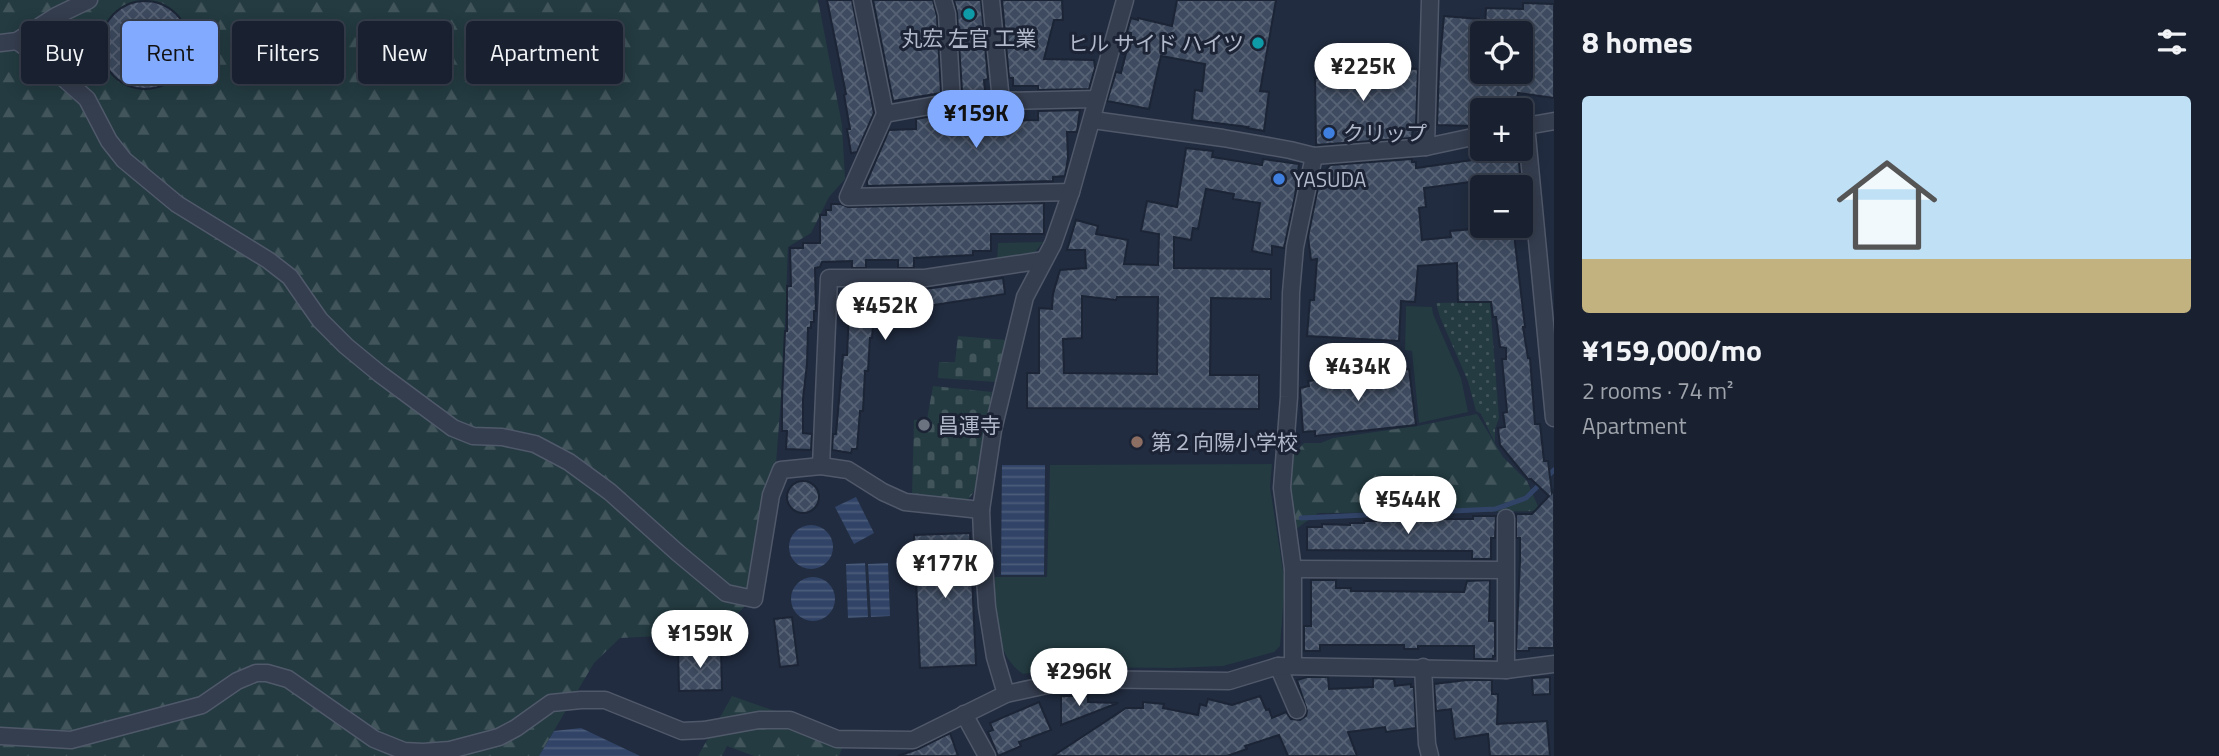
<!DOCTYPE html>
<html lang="en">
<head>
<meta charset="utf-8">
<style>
  :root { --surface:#192130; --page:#262e3c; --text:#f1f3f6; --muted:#9fa3ab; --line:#373e4c; --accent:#82aaff }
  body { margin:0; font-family:"Titillium Web","Noto Sans JP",sans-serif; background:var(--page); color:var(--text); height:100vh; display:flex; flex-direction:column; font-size:26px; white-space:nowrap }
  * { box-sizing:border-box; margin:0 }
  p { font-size:23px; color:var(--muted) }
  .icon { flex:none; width:38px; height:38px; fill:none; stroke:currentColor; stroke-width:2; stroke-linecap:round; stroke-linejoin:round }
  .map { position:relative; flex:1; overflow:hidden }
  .details { display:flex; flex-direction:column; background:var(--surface); width:665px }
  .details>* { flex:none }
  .guide { position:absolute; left:21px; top:21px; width:665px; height:63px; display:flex; gap:14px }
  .controls { position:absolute; left:1470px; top:21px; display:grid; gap:14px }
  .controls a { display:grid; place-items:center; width:63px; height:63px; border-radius:7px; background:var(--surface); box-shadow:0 4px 18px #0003,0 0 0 2px var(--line); font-size:35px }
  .price { position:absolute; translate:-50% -60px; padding:0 16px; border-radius:24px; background:#fff; color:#222; font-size:23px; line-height:46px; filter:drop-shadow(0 2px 4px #0008) }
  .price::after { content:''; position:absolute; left:50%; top:42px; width:21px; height:16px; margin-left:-10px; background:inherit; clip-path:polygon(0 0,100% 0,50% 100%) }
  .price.selected { background:var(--accent); color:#111 }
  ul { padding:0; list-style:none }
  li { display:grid; align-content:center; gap:14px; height:371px; padding:0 28px }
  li+li { border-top:2px solid var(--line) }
  li span { display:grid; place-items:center; height:217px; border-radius:7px; color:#555 }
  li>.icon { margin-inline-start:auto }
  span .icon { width:126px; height:126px; fill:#fffc; stroke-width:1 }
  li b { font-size:30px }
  h2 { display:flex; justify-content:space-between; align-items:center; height:84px; padding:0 28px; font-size:30px }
  .tag { padding:0 24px; border-radius:7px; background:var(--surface); box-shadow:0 4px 18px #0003,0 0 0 2px var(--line); font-size:24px; line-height:63px }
  .tag.selected { background:var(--accent); color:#111 }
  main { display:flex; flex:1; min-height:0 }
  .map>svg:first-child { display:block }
  .grass { fill:url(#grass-dots) }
  .forest { fill:url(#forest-firs) }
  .cemetery { fill:url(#cemetery-stones) }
  .park { fill:#233b41 }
  .water { fill:url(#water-rules) }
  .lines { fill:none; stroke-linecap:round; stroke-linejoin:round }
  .stream { stroke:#314467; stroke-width:5 }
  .building { fill:url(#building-cross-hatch); stroke:#1c2536; stroke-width:2; fill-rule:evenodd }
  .street-casing { stroke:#50596a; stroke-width:19 }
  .street { stroke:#353e4f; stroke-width:16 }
  .culture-dot { fill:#0f9aa8; stroke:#1b2334; stroke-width:2.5 }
  .shop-dot { fill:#3f7fe0; stroke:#1b2334; stroke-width:2.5 }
  .worship-dot { fill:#6b7280; stroke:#1b2334; stroke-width:2.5 }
  .education-dot { fill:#8d6e63; stroke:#1b2334; stroke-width:2.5 }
  .labels { text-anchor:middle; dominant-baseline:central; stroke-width:6; stroke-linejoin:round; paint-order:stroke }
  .poi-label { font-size:21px; fill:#b1b9cb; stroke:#1b2334; text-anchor:start }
</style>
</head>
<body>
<main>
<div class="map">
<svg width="1554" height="756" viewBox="0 0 1554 756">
  <defs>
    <pattern id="grass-dots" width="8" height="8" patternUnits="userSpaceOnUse" patternTransform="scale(1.75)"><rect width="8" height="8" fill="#233b41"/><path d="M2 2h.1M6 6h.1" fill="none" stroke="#41555b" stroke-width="1.8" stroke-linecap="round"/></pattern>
    <pattern id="forest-firs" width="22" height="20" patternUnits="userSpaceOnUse" patternTransform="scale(1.75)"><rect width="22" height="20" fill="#233b41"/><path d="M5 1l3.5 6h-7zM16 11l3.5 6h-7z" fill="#41555b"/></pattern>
    <pattern id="cemetery-stones" width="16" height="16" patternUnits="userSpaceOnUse" patternTransform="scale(1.75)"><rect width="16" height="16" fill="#233b41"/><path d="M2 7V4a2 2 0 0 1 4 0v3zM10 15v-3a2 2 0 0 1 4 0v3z" fill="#41555b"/></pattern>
    <pattern id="water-rules" width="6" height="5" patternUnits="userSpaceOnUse" patternTransform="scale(1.75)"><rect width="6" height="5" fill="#314467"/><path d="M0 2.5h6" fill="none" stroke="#4c5d7b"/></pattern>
    <pattern id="building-cross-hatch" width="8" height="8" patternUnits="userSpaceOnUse" patternTransform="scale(1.75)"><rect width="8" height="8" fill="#3d4a5f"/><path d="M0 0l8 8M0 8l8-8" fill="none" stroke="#576275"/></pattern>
  </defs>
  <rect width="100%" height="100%" fill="#212c40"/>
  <!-- grass -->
  <polygon class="grass" points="1490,302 1499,418 1495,429 1495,443 1481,414 1476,411 1468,381 1440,317 1436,303"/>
  <!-- forest -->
  <g class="forest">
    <polygon points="0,0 818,0 842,125 845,179 829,197 811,233 788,247 783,372 776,463 766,492 767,582 720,633 620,638 594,663 539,756 0,756"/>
    <polygon points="1477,414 1503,457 1527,481 1540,511 1318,513 1296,529 1290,488 1289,460 1304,443 1321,443 1333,438 1417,426"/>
    <polygon points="732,696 847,736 839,756 754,756 727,746 722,756 698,756"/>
  </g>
  <!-- cemetery -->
  <g class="cemetery">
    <polygon points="958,336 1007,340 995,382 938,378 939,362 955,362"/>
    <path d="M933,386l59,6 -15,79c-1,11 0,23 -11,29l-54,-6 2,-74 13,-1z"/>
  </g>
  <!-- park -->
  <g class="park">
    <polygon points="1043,242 1032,256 997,262 998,243"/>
    <polygon points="1406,306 1432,307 1433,314 1461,378 1468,412 1419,423 1412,351 1405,350"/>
    <path d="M1272,464l-2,23 15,96 -5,63 -6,6 -51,14 -51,2 -102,-1 -47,7c-31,-21 -28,-65 -28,-97h52l3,-112z"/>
  </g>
  <!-- water -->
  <g class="water">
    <polygon points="1002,465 1045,465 1044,575 1001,575"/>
    <polygon points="856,497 874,533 854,544 835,507"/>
    <circle cx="811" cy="547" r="22"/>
    <polygon points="865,563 868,617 848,618 846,564"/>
    <polygon points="888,563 890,616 871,617 868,564"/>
    <circle cx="813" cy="599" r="22"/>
    <polygon points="581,728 640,756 539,756 554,731"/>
  </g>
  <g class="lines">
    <!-- stream -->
    <polyline class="stream" points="1301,518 1495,509 1526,498 1554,470"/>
  </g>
  <!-- building -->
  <g class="building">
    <polygon points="827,0 852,0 874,113 857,152 851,153 847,129 850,129 844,95 846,94"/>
    <polygon points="873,0 933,0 937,16 941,93 893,101"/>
    <polygon points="954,0 981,0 988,79 984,80 985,91 962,91 957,13"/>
    <polygon points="1002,0 1062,0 1063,20 1054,20 1044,59 1094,60 1095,68 1089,89 1038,90 1038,86 1013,86 1013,78 1009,78"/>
    <polygon points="1177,0 1276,0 1260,91 1269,92 1264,131 1247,128 1248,127 1192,120 1195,90 1202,91 1205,64 1161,56 1149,109 1107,101 1116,72 1121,73 1131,33 1127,32 1131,18 1138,20 1138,18 1172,26"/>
    <circle cx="145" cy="45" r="44"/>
    <polygon points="1523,3 1554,4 1554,98 1518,93 1516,110 1474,109 1474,126 1437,125 1439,70 1444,16 1479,19 1477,68 1482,68 1482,72 1521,72 1523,31 1485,29 1486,8 1523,9"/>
    <polygon points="1350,52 1350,75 1380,76 1380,68 1418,69 1416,125 1413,125 1412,138 1316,145 1315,78 1319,78 1319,53"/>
    <polygon points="1080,110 1077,132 1067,132 1068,158 1065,176 1053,177 1053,181 867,186 867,181 889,130 916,129 916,119 953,112 996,112 996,121 1038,120 1038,111"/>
    <path d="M1186,148l27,3 -1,6 50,8 1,-6 36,5 -4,32 -11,52 -12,-2v9l-20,-4 8,-48 -27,-4 1,-5 -28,-5 -8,40 -5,-1 -2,12 -17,-3v31l97,1v30l-60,-1 -1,77h49v34l-232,-1v-35h12v-65l13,1 1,-15 7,-24 26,-2 -1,-18h-18l9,-30 22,6 -2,8 32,6 -4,24 34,1 1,-31 -18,-3 6,-30 30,6zM1082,296l34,4 1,-3h41l-1,77 -93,-1 -1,-34 19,-1z"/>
    <polygon points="1493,149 1518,149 1521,187 1486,187 1486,180 1424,188 1426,207 1419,208 1422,240 1451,237 1450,231 1485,228 1485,226 1513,226 1525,327 1523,327 1528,358 1530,358 1535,424 1540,424 1544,461 1548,461 1552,493 1554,490 1554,648 1529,648 1529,651 1516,651 1520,561 1520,538 1516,538 1516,514 1532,514 1549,496 1531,479 1528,479 1500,445 1498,428 1505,427 1503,413 1507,412 1502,359 1506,359 1506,348 1500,347 1496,317 1493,317 1491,302 1458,302 1457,263 1418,266 1415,302 1401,301 1399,341 1307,336 1310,300 1314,300 1317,259 1311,260 1308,237 1320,177 1330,165 1412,159 1412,162 1416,162 1416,168 1494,157"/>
    <polygon points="1044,203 1044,234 991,234 991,251 973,251 973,255 914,258 914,268 898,268 898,260 866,260 866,268 852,268 852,261 822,262 820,267 815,268 816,311 814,311 814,322 811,322 811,328 808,328 807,364 803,399 803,433 812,434 811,450 786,449 787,431 782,431 782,399 785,331 787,331 787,286 791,286 790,248 803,248 803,243 820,243 820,215 826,215 826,210 831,210 831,204 841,204 848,207"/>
    <polygon points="1003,278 1005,294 934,305 910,305 910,308 874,311 872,338 870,338 868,371 865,371 863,411 860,411 857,449 852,449 851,453 832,450 833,434 836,434 843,355 847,355 850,293 852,293 852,289 925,289"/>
    <polygon points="1409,369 1416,425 1315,436 1315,431 1303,432 1300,388 1309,386 1308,381"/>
    <circle cx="803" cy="497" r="16"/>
    <polygon points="1473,516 1496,516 1495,538 1491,538 1491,559 1472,559 1472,551 1307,550 1307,527 1322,527 1322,524 1350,525 1350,523 1364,523 1364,521 1404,521 1404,519 1473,519"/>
    <polygon points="970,533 976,665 920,668 914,535"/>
    <polygon points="1311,580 1336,580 1336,588 1351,588 1351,591 1464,592 1467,581 1490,580 1489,621 1495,621 1495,656 1493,656 1493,659 1474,659 1474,646 1418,646 1418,649 1404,649 1404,645 1320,645 1320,651 1304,651 1304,626 1311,626"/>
    <polygon points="792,617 798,665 780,667 774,619"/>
    <polygon points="721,648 722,690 679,691 678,649"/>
    <polygon points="1307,677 1328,677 1329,689 1373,687 1373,678 1394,679 1395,686 1411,684 1411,687 1414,687 1416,728 1386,732 1385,727 1348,732 1357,756 1288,756 1279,735 1245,746 1247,749 1227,756 1053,756 1126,708 1143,708 1143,702 1164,704 1163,708 1198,715 1200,704 1206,706 1208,699 1232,705 1260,696 1266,710 1269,709 1272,718 1286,712 1291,719 1300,720 1306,716 1307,711 1297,680"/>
    <polygon points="1550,677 1550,694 1533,695 1532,678"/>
    <polygon points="1467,680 1492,680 1492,694 1498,694 1497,724 1547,721 1550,756 1490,756 1488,734 1455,739 1451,709 1436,711 1434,684"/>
    <polygon points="1061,696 1088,696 1088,702 1118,703 1061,725"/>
    <polygon points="1039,702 1051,730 1019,742 1021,746 998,756 988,732 993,730 990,723"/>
    <polygon points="950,733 958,756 898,756 918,749"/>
  </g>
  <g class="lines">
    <!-- street casing -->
    <g class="street-casing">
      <g id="street">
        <polyline points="862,0 885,114 848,197 1071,192"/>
        <polyline points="943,0 947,14 952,102"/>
        <polyline points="991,0 1001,101"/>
        <polyline points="17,41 42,59 87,99 109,141 124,160 177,204 268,260 290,277 320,320 346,346 380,374 453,428 473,436 502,437 535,444 569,462 610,492 678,553 726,593 754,599 771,495 781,470 821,466 848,470 883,492 905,502 981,510"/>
        <polyline points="0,43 17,41 56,16 89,0"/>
        <polyline points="885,114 952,102 1096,99"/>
        <polyline points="1093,120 1223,138 1290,150 1314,156 1426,147 1482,135"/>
        <polyline points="1526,125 1554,418"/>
        <polyline points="1521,127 1554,121"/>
        <polyline points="1426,147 1430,0"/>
        <polyline points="821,466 829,278 925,278 1044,260"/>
        <polyline points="1293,569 1505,570"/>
        <polyline points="1278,666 1297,710"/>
        <polyline points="1293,666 1293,569 1282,488 1289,397 1291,293 1295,247 1314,156"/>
        <polyline points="1423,667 1427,744 1430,756"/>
        <polyline points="1506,670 1506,518"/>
        <polyline points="1006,694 995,657 987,607 982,535 981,510 993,430 1025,297 1053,244 1071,192 1125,0"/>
        <polyline points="964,714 987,756"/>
        <polyline points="0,736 71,740 202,705 237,681 256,673 267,673 288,679 374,739 404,751 423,752 450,750 499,737 516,728 551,703 581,700 605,700 682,731 704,730 759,720 790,720 837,739 913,740 1006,694 1075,679 1229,681 1278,666 1506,670 1554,664"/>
      </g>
    </g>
    <!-- street -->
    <use href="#street" class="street"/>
  </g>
  <!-- markers -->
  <g class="culture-dot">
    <circle cx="969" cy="14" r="7"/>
    <circle cx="1258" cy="43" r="7"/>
  </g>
  <g class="shop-dot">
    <circle cx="1329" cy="133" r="7"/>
    <circle cx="1279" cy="179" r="7"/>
  </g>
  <circle class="worship-dot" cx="924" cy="425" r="7"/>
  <circle class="education-dot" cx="1137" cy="442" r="7"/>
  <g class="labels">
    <!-- poi labels -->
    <g class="poi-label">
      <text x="969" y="38" text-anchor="middle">丸宏 左官 工業</text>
      <text x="1244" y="43" text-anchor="end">ヒル サイド ハイツ</text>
      <text x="1343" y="133">クリップ</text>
      <text x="1293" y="179">YASUDA</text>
      <text x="938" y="425">昌運寺</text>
      <text x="1151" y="442">第２向陽小学校</text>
    </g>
  </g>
</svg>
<div class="controls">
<a><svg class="icon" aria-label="locate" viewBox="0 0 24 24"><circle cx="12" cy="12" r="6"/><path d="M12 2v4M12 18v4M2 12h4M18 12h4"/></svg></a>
<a>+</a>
<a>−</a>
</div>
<b class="price" style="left:1363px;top:103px">¥225K</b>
<b class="price selected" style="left:976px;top:150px">¥159K</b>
<b class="price" style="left:885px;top:342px">¥452K</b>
<b class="price" style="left:1358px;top:403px">¥434K</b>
<b class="price" style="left:1408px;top:536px">¥544K</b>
<b class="price" style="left:945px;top:600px">¥177K</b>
<b class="price" style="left:700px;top:670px">¥159K</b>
<b class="price" style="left:1079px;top:708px">¥296K</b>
<div class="guide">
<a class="tag">Buy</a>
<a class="tag selected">Rent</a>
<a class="tag">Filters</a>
<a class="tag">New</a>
<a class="tag">Apartment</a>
</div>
</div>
<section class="details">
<h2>8 homes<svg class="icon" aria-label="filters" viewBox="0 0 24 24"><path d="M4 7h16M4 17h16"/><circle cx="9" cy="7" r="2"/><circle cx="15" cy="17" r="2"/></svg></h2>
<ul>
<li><span style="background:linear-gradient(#bfe0f5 75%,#c2b280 0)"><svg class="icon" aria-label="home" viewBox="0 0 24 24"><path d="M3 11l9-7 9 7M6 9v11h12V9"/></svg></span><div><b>¥159,000/mo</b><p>2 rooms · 74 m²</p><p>Apartment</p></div></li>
</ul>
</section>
</main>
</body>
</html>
